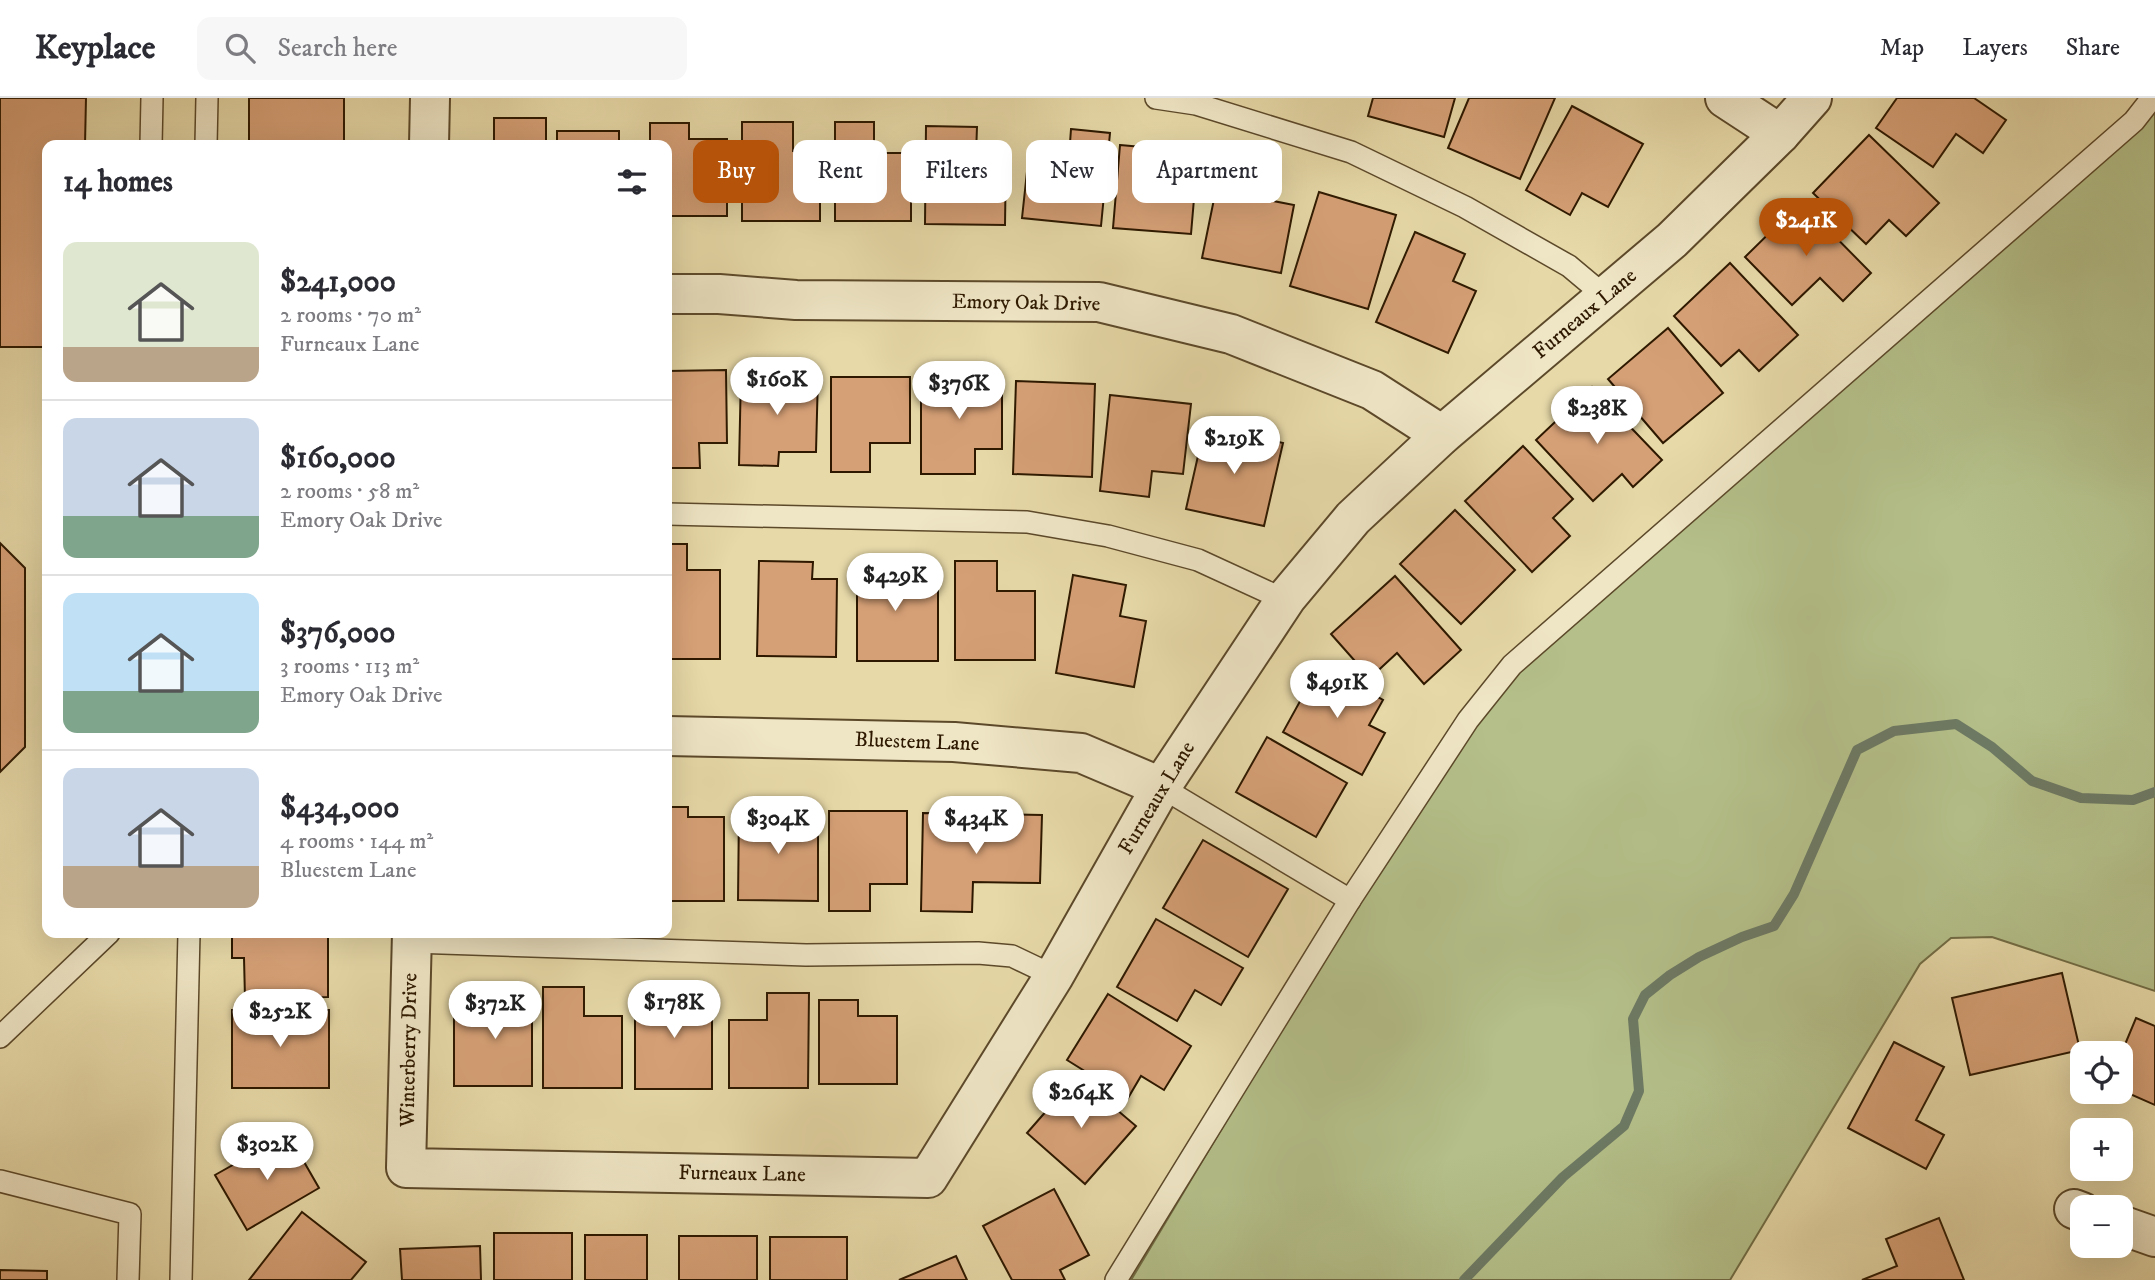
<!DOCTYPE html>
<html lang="en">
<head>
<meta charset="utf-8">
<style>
  :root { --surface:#fff; --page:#f7f7f7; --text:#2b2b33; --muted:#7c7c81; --line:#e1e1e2; --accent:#b45309 }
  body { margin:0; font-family:"IM FELL DW Pica",serif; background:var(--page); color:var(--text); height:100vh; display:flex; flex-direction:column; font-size:26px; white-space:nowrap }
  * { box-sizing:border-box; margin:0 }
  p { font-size:23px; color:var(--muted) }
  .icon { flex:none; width:38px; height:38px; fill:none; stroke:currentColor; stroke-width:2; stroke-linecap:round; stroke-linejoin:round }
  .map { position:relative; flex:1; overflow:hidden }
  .drawer { position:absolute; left:42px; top:42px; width:630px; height:798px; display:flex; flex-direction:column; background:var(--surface); border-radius:14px; box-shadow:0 7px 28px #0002 }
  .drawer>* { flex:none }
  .guide { position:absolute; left:693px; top:42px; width:665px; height:63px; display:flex; gap:14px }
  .fabs { position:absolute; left:2070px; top:943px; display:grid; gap:14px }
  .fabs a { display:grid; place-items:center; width:63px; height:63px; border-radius:14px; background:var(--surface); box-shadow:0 7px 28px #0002; font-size:35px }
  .price { position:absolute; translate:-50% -60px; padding:0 16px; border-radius:24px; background:#fff; color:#222; font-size:23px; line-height:46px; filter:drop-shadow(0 2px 4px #0008) }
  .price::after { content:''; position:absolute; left:50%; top:42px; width:21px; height:16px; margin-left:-10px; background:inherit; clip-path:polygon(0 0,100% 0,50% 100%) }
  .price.selected { background:var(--accent); color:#fff }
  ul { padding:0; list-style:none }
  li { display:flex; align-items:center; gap:21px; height:175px; padding:0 21px }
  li+li { border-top:2px solid var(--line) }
  li span { display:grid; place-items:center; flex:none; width:196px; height:140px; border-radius:14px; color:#555 }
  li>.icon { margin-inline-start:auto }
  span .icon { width:84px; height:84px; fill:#fffc; stroke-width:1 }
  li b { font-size:30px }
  h2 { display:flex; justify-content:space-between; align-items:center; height:84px; padding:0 21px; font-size:30px }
  .chip { padding:0 24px; border-radius:14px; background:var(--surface); box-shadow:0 7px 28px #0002; font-size:24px; line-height:63px }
  .chip.selected { background:var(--accent); color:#fff }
  header { display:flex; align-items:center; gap:42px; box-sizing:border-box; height:98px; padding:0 35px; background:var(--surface); border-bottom:2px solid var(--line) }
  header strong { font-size:33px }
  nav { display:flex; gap:38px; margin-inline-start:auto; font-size:24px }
  .search { width:490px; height:63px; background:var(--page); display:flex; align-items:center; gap:18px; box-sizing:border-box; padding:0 24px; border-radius:14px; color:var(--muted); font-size:26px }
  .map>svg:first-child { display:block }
  .green { fill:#b4bf89; stroke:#716c44; stroke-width:2 }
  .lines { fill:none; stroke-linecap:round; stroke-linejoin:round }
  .stream { stroke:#6d7a64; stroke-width:10 }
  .building { fill:#d6a076; stroke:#2e1900; stroke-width:2 }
  .service-casing { stroke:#5c492a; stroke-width:24 }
  .minor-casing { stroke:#5c492a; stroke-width:42 }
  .service { stroke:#efe6c6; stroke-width:21 }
  .minor { stroke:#efe6c6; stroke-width:38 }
  .labels { text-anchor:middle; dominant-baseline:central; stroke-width:5; stroke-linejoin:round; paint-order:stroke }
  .street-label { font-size:21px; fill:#2e1900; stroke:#efe6c6 }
</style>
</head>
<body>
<header>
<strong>Keyplace</strong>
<div class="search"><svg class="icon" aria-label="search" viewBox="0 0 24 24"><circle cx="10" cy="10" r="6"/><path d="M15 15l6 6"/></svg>Search here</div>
<nav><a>Map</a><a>Layers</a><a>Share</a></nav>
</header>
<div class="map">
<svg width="2155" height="1182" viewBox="0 0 2155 1182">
  <rect width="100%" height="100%" fill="#e7d9a8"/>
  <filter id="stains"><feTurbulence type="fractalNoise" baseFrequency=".00286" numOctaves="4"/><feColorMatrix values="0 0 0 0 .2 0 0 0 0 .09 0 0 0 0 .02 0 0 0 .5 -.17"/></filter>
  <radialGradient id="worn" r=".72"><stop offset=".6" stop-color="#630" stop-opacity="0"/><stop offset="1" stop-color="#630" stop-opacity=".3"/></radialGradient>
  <!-- green -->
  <polygon class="green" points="2155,8 2155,893 1992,839 1951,840 1920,866 1730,1182 1131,1182 1470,616"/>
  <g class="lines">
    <!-- stream -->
    <polyline class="stream" points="1464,1182 1563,1079 1624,1028 1639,993 1633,921 1645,897 1670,877 1699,859 1742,839 1774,828 1794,796 1857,652 1894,633 1956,626 1992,649 2032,683 2081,700 2133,702 2155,694"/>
  </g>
  <!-- building -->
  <g class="building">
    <polygon points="0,0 86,0 85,47 47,47 47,249 0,249"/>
    <rect x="249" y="0" width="95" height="46"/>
    <polygon points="1373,0 1455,0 1444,39 1368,18"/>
    <polygon points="1469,0 1555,0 1520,81 1448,50"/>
    <polygon points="1897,0 1974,0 2006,22 1983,55 1956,36 1933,69 1876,30"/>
    <polygon points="1572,8 1643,46 1608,109 1582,95 1570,117 1526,92"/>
    <rect x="494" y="20" width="52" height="27"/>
    <polygon points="742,24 793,24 793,53 820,53 820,123 742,123"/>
    <polygon points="835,24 874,24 874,55 911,55 911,123 835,123"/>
    <polygon points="650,25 689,25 689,41 727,41 727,118 667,118 667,47 650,47"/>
    <polygon points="926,28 977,29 976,57 1006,57 1005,127 925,126"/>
    <polygon points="1071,31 1110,35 1101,128 1022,120 1029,55 1069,59"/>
    <rect x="557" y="33" width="62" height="14"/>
    <polygon points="1869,37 1939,105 1906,138 1889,122 1866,146 1813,95"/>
    <polygon points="1120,47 1198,54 1191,136 1113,130"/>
    <polygon points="1222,62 1274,73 1268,102 1294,107 1281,175 1202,160"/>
    <polygon points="1319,94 1396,117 1368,211 1290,188"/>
    <polygon points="1801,104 1871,175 1843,203 1820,180 1792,207 1745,159"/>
    <polygon points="1415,134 1465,156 1453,183 1476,193 1448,255 1376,224"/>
    <polygon points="1730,165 1798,237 1759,273 1739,252 1721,268 1674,218"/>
    <polygon points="1668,230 1723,295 1663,345 1608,281"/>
    <polygon points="726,272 727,345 699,345 700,370 667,370 667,273"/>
    <polygon points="741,276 818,277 816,354 779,354 778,368 739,367"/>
    <polygon points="921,277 1002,277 1002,351 975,351 975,376 921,376"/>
    <polygon points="831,279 910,279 910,345 870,345 870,374 831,374"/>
    <polygon points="1016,283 1095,286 1092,379 1013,376"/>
    <polygon points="1592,289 1662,362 1633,389 1622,376 1593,403 1536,342"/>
    <polygon points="1110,297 1191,306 1183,376 1152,373 1149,399 1100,393"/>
    <polygon points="1205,327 1283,345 1264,428 1186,411"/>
    <polygon points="1523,348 1573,401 1553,420 1570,438 1532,474 1465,403"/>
    <polygon points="1455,412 1515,472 1461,526 1400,466"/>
    <polygon points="0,445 25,470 25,649 0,674"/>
    <polygon points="667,446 687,446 687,472 720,472 720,561 667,561"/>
    <polygon points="759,463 813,464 812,481 837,481 836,559 757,558"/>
    <polygon points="857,463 919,463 919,490 938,490 938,563 857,563"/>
    <polygon points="955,463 997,463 997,493 1035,493 1035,562 955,562"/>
    <polygon points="1073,477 1126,487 1120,518 1146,523 1134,589 1056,575"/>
    <polygon points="1395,478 1461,552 1424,586 1397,555 1370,580 1331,536"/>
    <polygon points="1320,567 1383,602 1369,627 1385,635 1362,677 1283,634"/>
    <polygon points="1267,639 1347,685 1316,739 1236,694"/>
    <polygon points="667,709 688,709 688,719 724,719 724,803 667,803"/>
    <polygon points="739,712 818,713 818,803 738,802"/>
    <polygon points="829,713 907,713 907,786 870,786 870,813 829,813"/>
    <polygon points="923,715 1042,717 1040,785 973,784 972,814 921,813"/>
    <polygon points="1203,742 1288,791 1248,859 1163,810"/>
    <polygon points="1156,821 1243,870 1221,907 1195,892 1177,923 1117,889"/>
    <polygon points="232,835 328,835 328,899 245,900 244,860 232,860"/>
    <polygon points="2062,875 2080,952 1970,977 1952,900"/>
    <polygon points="543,889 584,889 584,918 622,918 622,990 543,990"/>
    <polygon points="478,891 532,891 532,988 454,988 454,916 478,916"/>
    <rect x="635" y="894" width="77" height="97"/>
    <polygon points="767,895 809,895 808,990 729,990 729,922 767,922"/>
    <polygon points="1108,896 1191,948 1164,992 1141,978 1128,1000 1067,962"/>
    <polygon points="819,902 858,902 858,918 897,918 897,986 819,986"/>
    <rect x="232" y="912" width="97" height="78"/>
    <polygon points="2136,920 2155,928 2155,1007 2121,992 2121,956"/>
    <polygon points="1894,944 1944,969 1916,1022 1944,1037 1926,1071 1848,1030"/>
    <polygon points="1077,978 1136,1028 1085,1086 1027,1035"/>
    <polygon points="288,1036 319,1090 247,1132 215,1077"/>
    <polygon points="1054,1091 1089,1157 1060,1172 1065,1182 1012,1182 983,1128"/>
    <polygon points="302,1114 366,1164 351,1182 249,1182"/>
    <polygon points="1939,1120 1964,1182 1862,1182 1897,1168 1886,1141"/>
    <rect x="494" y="1135" width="78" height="47"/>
    <rect x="585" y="1137" width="62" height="45"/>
    <rect x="679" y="1138" width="78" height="44"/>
    <rect x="770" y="1139" width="77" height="43"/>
    <polygon points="480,1148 481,1182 402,1182 400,1151"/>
    <polygon points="956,1158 967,1182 899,1182"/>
    <polygon points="0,1172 47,1173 47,1182 0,1182"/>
  </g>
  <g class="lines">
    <!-- service casing -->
    <g class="service-casing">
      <g id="service">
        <polyline points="1156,0 1196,6 1351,54 1465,109 1569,168 1606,199"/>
        <polyline points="151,47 152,0"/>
        <polyline points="206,47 207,0"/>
        <polyline points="667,416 1027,424 1108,438 1198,462 1285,502"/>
        <polyline points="1161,689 1350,802"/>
        <polyline points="412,844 806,857 978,855 1012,858 1054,878"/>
        <polyline points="0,939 109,835"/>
        <polyline points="0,1083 130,1116 128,1182"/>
        <polyline points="181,1182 189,835"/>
        <polyline points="1116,1182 1350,802 1468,622 1512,567 2134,23 2152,0"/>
      </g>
    </g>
    <!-- minor casing -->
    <g class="minor-casing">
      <g id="minor">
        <polyline points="1725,0 1780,36"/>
        <polyline points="429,47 430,0"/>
        <polyline points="667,196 719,196 796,202 1099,204 1231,236 1372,292 1442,337"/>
        <polyline points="667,638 954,644 1081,655 1161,689"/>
        <polyline points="412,835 406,1070 928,1080 1054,878 1161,689 1287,499 1353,420 1442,337 1672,142 1780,36 1812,0"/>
        <polyline points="2074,1111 2082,1114"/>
        <polyline points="2121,1127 2155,1139"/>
      </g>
    </g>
    <!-- service -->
    <use href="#service" class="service"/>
    <!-- minor -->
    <use href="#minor" class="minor"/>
  </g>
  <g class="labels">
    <!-- street labels -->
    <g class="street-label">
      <text transform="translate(1026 205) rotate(1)">Emory Oak Drive</text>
      <text transform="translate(1585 216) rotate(-40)">Furneaux Lane</text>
      <text transform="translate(917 644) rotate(2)">Bluestem Lane</text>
      <text transform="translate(1157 700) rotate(-59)">Furneaux Lane</text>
      <text transform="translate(409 952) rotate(-89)">Winterberry Drive</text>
      <text transform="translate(742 1076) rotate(1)">Furneaux Lane</text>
    </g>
  </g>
  <rect width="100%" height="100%" filter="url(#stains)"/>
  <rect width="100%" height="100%" fill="url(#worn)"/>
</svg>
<div class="fabs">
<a><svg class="icon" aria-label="locate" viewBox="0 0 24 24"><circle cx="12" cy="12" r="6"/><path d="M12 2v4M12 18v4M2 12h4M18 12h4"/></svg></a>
<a>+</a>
<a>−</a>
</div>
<b class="price selected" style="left:1806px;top:160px">$241K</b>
<b class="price" style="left:777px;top:319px">$160K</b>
<b class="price" style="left:959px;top:323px">$376K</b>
<b class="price" style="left:1597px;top:348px">$238K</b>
<b class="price" style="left:1234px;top:378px">$219K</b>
<b class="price" style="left:895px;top:515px">$429K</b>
<b class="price" style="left:1337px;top:622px">$491K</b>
<b class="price" style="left:778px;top:758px">$304K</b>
<b class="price" style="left:976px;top:758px">$434K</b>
<b class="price" style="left:674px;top:942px">$178K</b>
<b class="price" style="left:495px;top:943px">$372K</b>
<b class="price" style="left:280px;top:951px">$252K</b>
<b class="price" style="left:1081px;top:1032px">$264K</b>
<b class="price" style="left:267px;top:1084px">$302K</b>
<div class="guide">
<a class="chip selected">Buy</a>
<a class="chip">Rent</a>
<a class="chip">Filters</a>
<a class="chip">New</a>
<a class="chip">Apartment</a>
</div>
<section class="drawer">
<h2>14 homes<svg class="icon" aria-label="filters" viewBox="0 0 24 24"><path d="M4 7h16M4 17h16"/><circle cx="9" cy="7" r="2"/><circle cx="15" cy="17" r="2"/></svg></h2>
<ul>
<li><span style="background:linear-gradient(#dfe7d0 75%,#b9a48a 0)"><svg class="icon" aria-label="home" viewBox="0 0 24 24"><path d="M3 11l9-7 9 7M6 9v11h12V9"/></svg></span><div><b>$241,000</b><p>2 rooms · 70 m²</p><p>Furneaux Lane</p></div></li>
<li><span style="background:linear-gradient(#c9d6e8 70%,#7fa58c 0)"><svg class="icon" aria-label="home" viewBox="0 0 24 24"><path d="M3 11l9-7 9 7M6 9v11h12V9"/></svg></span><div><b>$160,000</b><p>2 rooms · 58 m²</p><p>Emory Oak Drive</p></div></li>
<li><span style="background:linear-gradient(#bfe0f5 70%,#7fa58c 0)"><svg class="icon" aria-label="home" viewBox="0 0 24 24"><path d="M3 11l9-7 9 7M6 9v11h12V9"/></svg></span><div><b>$376,000</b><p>3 rooms · 113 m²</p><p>Emory Oak Drive</p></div></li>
<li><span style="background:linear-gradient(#c9d6e8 70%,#b9a48a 0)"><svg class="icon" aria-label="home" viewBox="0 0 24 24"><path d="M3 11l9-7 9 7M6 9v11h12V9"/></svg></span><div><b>$434,000</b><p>4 rooms · 144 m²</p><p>Bluestem Lane</p></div></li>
</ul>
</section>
</div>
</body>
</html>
